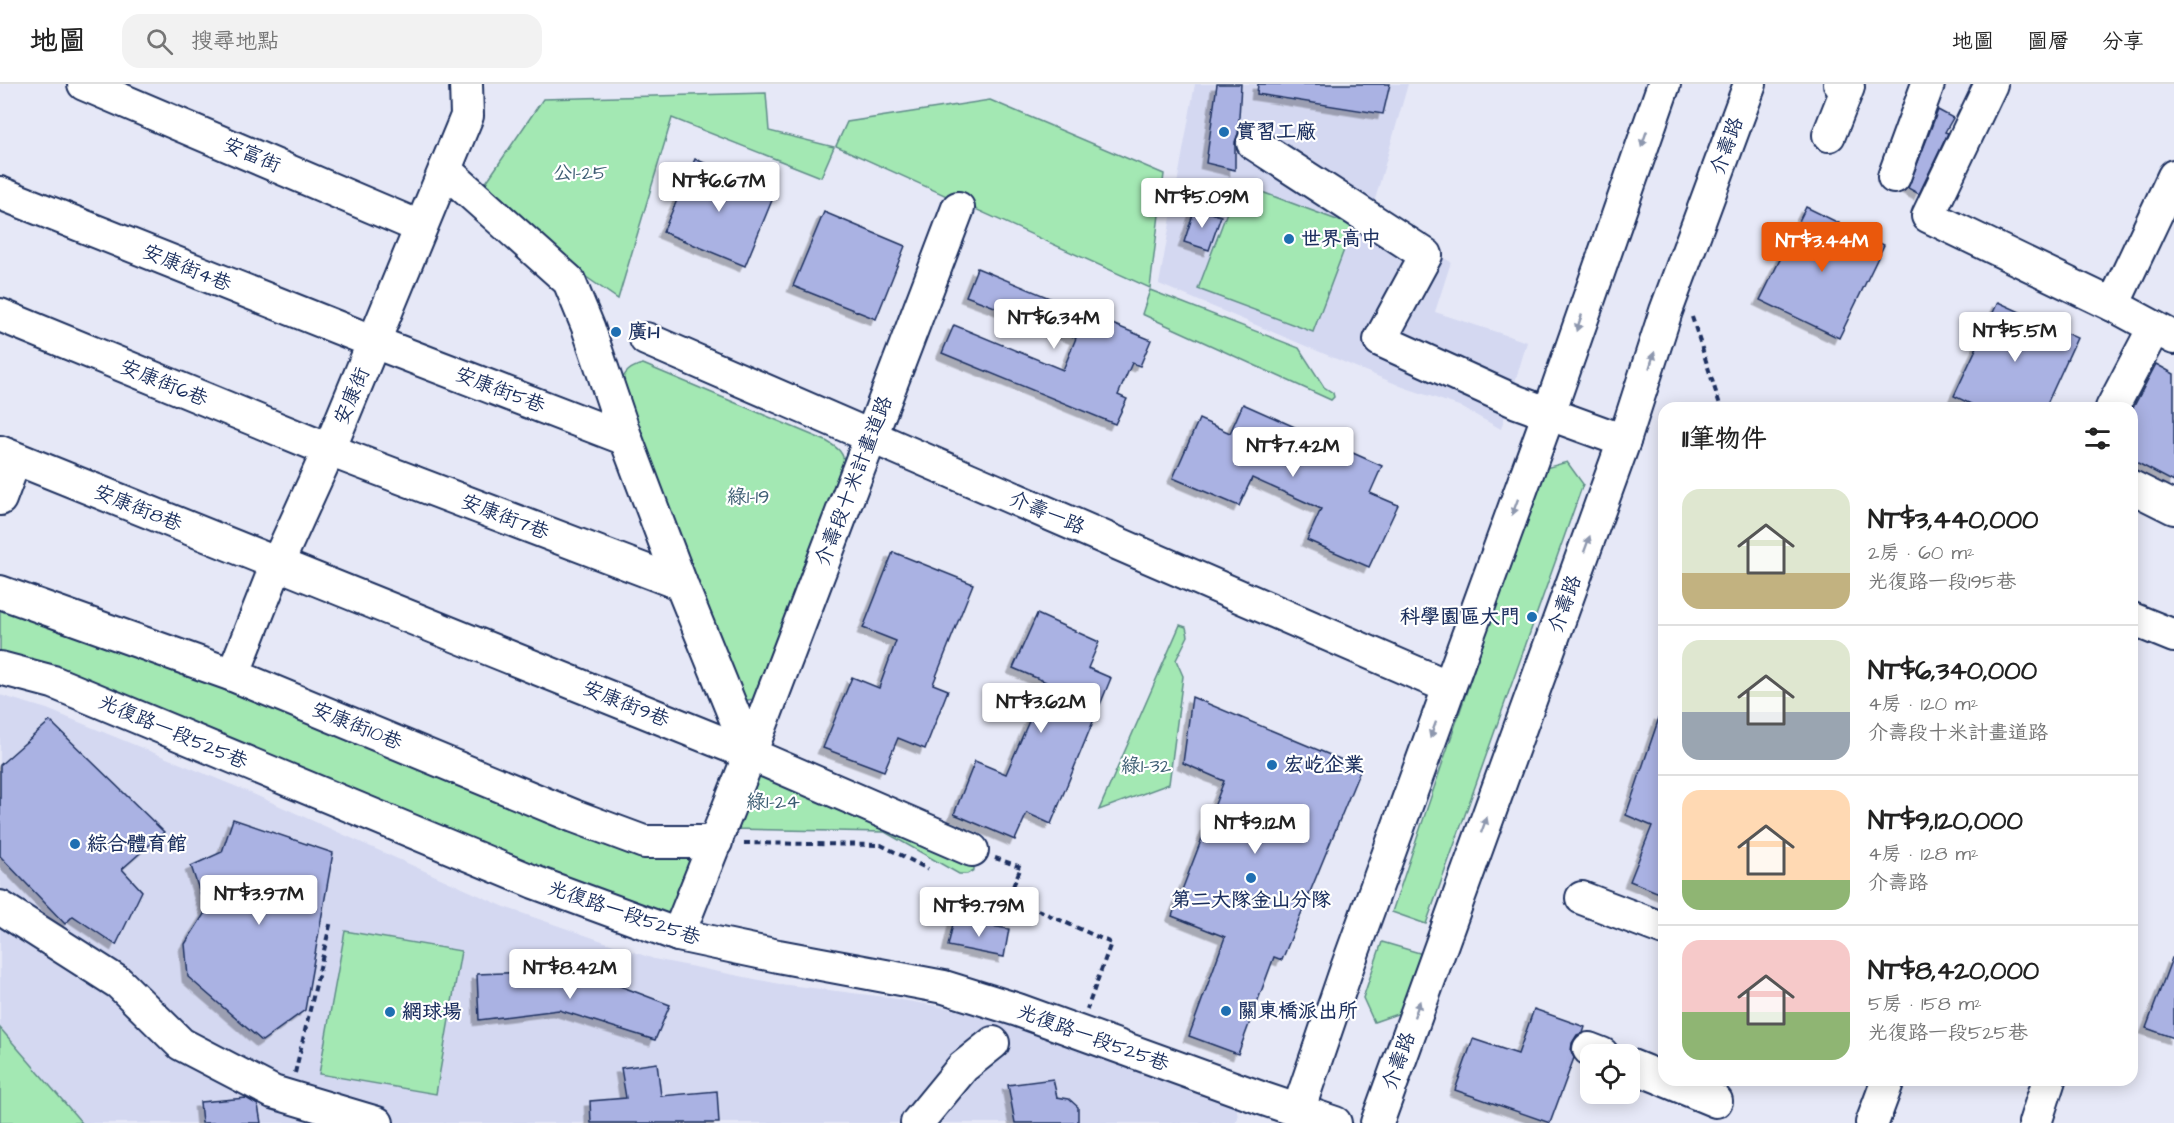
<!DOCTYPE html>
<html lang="zh-TW">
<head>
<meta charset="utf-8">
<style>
  :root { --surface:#fff; --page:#f2f2f2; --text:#222; --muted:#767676; --line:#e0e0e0; --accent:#ea580c }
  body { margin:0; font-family:"Architects Daughter","LXGW WenKai TC",sans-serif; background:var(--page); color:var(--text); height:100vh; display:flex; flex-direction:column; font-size:22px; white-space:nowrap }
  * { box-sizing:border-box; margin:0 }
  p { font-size:20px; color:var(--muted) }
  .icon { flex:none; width:33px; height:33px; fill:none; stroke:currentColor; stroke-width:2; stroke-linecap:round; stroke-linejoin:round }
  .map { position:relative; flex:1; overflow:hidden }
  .side { position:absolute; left:1658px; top:318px; width:480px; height:684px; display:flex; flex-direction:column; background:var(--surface); border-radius:18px; box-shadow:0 3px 15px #0003 }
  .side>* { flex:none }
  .buttons { position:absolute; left:1580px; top:960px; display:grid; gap:12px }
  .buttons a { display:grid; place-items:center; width:60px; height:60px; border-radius:12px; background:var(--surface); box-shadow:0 3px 15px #0003; font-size:30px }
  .price { position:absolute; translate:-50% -51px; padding:0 14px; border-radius:6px; background:#fff; color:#222; font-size:20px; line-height:39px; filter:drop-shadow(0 2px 3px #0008) }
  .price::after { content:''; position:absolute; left:50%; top:36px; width:18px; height:14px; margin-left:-9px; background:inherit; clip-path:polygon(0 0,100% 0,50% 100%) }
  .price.on { background:var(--accent); color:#fff }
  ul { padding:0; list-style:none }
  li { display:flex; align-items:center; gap:18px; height:150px; padding:0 24px }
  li+li { border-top:2px solid var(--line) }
  li span { display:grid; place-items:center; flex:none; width:168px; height:120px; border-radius:18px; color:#555 }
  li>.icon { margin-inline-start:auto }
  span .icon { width:72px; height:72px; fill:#fffc; stroke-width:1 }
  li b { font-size:26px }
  h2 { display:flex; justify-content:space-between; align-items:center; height:72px; padding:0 24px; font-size:26px }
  header { display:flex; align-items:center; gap:36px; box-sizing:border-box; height:84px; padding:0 30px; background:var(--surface); border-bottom:2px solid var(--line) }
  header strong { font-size:28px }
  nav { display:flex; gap:33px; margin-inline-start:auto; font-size:21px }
  .search { width:420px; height:54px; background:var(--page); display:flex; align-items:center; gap:15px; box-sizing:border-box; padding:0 21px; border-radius:18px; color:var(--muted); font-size:22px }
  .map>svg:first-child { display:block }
  .built { fill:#d4d8f1 }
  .green { fill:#a3e8b3; stroke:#5f8c88; stroke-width:1.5 }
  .building { fill:#aab2e3; stroke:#1b2f5e; stroke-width:1.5; filter:url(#shadow) }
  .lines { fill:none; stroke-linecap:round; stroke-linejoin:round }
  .minor-casing { stroke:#1b2f5e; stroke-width:36 }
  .path { stroke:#1b2f5e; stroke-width:4; stroke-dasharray:6 4.5; stroke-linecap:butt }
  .minor { stroke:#fff; stroke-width:32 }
  .oneway { fill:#8d97ae }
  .poi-dot { fill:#1f6fb2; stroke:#fff; stroke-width:2 }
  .labels { text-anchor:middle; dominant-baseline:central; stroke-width:4.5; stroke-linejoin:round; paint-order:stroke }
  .poi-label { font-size:20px; font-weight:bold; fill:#1b2f5e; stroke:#fff; text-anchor:start }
  .street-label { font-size:20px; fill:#1b2f5e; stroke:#fff }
  .park-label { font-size:20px; fill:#3d5d73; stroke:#fff }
</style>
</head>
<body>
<header>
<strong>地圖</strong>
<div class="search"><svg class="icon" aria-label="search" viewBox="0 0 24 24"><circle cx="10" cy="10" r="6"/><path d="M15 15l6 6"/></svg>搜尋地點</div>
<nav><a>地圖</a><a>圖層</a><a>分享</a></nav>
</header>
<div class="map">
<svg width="2174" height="1039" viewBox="0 0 2174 1039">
  <defs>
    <filter id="shadow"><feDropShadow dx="-5.5" dy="5.5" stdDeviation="0" flood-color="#0004"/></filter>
  </defs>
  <rect width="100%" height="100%" fill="#e6e8f7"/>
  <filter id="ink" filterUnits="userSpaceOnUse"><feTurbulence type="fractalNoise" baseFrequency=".0167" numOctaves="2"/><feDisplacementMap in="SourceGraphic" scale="12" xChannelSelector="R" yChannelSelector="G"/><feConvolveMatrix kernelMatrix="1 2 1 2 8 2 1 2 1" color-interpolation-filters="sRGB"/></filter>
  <g filter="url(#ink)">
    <!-- built -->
    <g class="built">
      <polygon points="1195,0 1408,0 1370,133 1451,178 1435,228 1527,258 1501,345 1459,322 1403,303 1159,200"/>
      <polygon points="0,611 47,625 242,705 507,824 654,875 780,900 885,913 971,928 1236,1018 1238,1034 1235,1039 0,1039"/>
    </g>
    <!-- green -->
    <g class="green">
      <polygon points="766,9 769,47 834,63 821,93 672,34 618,215 579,188 485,100 543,15"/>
      <polygon points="990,16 1164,90 1150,204 836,62 847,38"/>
      <polygon points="1238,99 1353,142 1313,248 1198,205"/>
      <polygon points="1150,206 1299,264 1324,303 1333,309 1334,313 1331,316 1142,230"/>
      <path d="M643,280l183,77c12,7 18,11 19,26l-90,232 -15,2 -119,-316c2,-13 10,-18 22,-21z"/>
      <polygon points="1567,378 1583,400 1426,840 1392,828 1542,385"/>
      <polygon points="0,517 703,763 676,842 0,576"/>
      <polygon points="1180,541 1186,543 1188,552 1176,576 1183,592 1169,700 1099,726"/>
      <polygon points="768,686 974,779 974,786 967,790 959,790 885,748 732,745 754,692"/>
      <polygon points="345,847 461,867 436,1010 319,990"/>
      <polygon points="1382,858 1423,870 1403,928 1374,938 1363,914"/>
      <polygon points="0,944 82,1039 0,1039"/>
    </g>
    <!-- building -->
    <g class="building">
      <polygon points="1217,0 1241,0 1238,50 1235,58 1235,86 1206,79"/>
      <polygon points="1258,0 1390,0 1383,30 1257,10"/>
      <polygon points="1938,26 1953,34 1945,48 1948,49 1919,110 1908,104"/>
      <polygon points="695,75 775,109 745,182 663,148"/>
      <polygon points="1806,123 1884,161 1839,254 1760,216"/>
      <polygon points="1195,124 1221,132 1209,166 1184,158"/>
      <polygon points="824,128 905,162 876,235 793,202"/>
      <polygon points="977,184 1151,256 1140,282 1132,279 1118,311 1127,315 1115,340 942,269 954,241 1063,286 1076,254 966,212"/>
      <polygon points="1998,218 2077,254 2045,324 1979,324 1954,312"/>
      <polygon points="2156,280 2174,290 2174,398 2132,376 2132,326"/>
      <polygon points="1243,320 1382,382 1370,409 1398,421 1369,483 1307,456 1321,425 1252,394 1239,422 1173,394 1199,335 1230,349"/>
      <polygon points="893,468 973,500 933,600 948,606 925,665 898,654 884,687 823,664 852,593 879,604 896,557 863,544"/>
      <polygon points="1037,530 1099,558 1088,584 1111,594 1051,740 1027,729 1015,756 954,730 975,677 1006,690 1046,598 1013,584"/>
      <polygon points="1192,613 1361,684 1282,876 1274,873 1238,970 1189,952 1225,853 1172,832 1224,697 1183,679"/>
      <polygon points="1660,631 1664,632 1664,811 1630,797 1652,742 1626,731"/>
      <polygon points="50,637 164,748 122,785 142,807 116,861 73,832 65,840 0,772 0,681"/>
      <polygon points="233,735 333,769 305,926 262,957 188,893 185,860 206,827 191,782 222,768"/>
      <polygon points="954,835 1009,845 1004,873 948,862"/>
      <polygon points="2172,874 2174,875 2174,954 2146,944"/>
      <polygon points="578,886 670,921 655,956 559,926 479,936 477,890"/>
      <polygon points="1534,925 1585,943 1583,949 1577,951 1572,959 1571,967 1574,974 1550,1039 1455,1006 1473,955 1518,970"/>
      <polygon points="657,979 661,1012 717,1007 719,1039 591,1039 590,1017 626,1014 621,984"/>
      <polygon points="1053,995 1057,1013 1069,1015 1078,1023 1078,1039 1015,1039 1008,1001"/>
      <polygon points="246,1014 258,1021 261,1039 202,1039 200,1018"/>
    </g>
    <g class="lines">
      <!-- minor casing -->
      <g class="minor-casing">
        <g id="minor">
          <polyline points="84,0 420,143"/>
          <polyline points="1991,0 1928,132 2113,221 2174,254"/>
          <polyline points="1829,51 1848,3 1840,0"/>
          <polyline points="1253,59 1426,171 1380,256 1517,318 1624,357"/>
          <polyline points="445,86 569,197 588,243 626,355 681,500 750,670 678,851"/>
          <polyline points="1894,93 1928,0"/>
          <polyline points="0,109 374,258 626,355"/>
          <polyline points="2113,221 2174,92"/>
          <polyline points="0,231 329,366 681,500"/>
          <polyline points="646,255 1449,603"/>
          <polyline points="2112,324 2154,244"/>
          <polyline points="0,368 750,670 972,766"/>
          <polyline points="2132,403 2174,424"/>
          <polyline points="0,415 15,375"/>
          <polyline points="0,508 233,591 574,732 644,758 716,758"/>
          <polyline points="2132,535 2174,552"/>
          <polyline points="0,584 53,598 534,798 678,851 778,872 944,903 1018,926 1261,1014 1335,1039"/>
          <polyline points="233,591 277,480 329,366 467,32 466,0"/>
          <polyline points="750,670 958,124"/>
          <polyline points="1582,814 1664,845"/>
          <polyline points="0,823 119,899 181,960 273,1008 377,1039"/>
          <polyline points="1589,965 1602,970"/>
          <polyline points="1629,981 1664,995"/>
          <polyline points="1665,996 1716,1017"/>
          <polyline points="917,1039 963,983 993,959"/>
          <polyline points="1301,1039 1298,1027 1347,884 1549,329 1664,0"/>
          <polyline points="1377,1039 1624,357 1666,227 1750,0"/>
          <polyline points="1872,1039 1888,996"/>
          <polyline points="2035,1039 2049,996"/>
        </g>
      </g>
      <!-- path -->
      <g class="path">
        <polyline points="1692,233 1721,324"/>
        <polyline points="744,759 881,761 928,785"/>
        <polyline points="995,774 1021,783 1000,834"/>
        <polyline points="1009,813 1111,859 1087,925"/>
        <polyline points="295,989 331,837"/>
      </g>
      <!-- minor -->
      <use href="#minor" class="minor"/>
    </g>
    <!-- one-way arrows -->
    <defs><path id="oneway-solid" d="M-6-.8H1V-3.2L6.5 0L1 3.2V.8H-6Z" transform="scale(1.5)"/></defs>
    <g class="oneway">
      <use href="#oneway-solid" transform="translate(1644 55) rotate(109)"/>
      <use href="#oneway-solid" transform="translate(1579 239) rotate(109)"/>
      <use href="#oneway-solid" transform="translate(1652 276) rotate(-73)"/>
      <use href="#oneway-solid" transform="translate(1515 423) rotate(110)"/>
      <use href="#oneway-solid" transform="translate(1587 460) rotate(-70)"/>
      <use href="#oneway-solid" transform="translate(1433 646) rotate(110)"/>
      <use href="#oneway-solid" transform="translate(1484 741) rotate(-70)"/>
      <use href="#oneway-solid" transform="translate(1417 925) rotate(-70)"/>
    </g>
  </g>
  <!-- markers -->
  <g class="poi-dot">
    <circle cx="1224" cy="48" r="6"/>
    <circle cx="1289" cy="155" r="6"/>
    <circle cx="616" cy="248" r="6"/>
    <circle cx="1532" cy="533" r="6"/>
    <circle cx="1272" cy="681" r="6"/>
    <circle cx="75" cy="760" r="6"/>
    <circle cx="1251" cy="794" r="6"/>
    <circle cx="1226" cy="927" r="6"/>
    <circle cx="390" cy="928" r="6"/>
  </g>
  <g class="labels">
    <!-- poi labels -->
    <g class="poi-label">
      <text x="1236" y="48">實習工廠</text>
      <text x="1301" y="155">世界高中</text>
      <text x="628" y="248">廣1-1</text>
      <text x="1520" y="533" text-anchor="end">科學園區大門</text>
      <text x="1284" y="681">宏屹企業</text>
      <text x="87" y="760">綜合體育館</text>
      <text x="1251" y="816" text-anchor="middle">第二大隊金山分隊</text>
      <text x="1238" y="927">關東橋派出所</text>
      <text x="402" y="928">網球場</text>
    </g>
    <!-- street labels -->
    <g class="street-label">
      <text transform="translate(1727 62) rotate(-70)">介壽路</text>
      <text transform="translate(252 71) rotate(23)">安富街</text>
      <text transform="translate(187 184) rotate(22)">安康街4巷</text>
      <text transform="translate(164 299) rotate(22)">安康街6巷</text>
      <text transform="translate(500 306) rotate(21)">安康街5巷</text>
      <text transform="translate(352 312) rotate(-67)">安康街</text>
      <text transform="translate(854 397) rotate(-69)">介壽段十米計畫道路</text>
      <text transform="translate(138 424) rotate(22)">安康街8巷</text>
      <text transform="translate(1047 429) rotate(23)">介壽一路</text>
      <text transform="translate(505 433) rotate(21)">安康街7巷</text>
      <text transform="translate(1565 520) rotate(-70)">介壽路</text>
      <text transform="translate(626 620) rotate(22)">安康街9巷</text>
      <text transform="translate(357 642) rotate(22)">安康街10巷</text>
      <text transform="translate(173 648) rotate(23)">光復路一段525巷</text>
      <text transform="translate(624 829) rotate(19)">光復路一段525巷</text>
      <text transform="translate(1093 954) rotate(20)">光復路一段525巷</text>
      <text transform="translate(1399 977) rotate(-70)">介壽路</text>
    </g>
    <!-- park labels -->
    <g class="park-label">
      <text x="580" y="89">公1-25</text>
      <text x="748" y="413">綠1-19</text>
      <text x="1146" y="682">綠1-32</text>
      <text x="773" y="718">綠1-24</text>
    </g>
  </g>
</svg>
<div class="buttons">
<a><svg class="icon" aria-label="locate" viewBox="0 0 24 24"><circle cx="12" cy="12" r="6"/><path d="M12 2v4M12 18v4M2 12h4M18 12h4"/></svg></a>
</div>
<b class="price" style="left:719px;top:129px">NT$6.67M</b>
<b class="price" style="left:1202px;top:145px">NT$5.09M</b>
<b class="price on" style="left:1822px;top:189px">NT$3.44M</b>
<b class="price" style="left:1054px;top:266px">NT$6.34M</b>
<b class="price" style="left:2015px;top:279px">NT$5.5M</b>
<b class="price" style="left:1293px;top:394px">NT$7.42M</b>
<b class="price" style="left:1041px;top:650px">NT$3.62M</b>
<b class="price" style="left:1255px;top:771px">NT$9.12M</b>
<b class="price" style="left:259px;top:842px">NT$3.97M</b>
<b class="price" style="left:979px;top:854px">NT$9.79M</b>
<b class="price" style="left:570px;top:916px">NT$8.42M</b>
<section class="side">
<h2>11筆物件<svg class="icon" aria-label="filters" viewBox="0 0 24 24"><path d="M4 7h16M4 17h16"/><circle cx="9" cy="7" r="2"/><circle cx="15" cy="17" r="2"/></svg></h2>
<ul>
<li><span style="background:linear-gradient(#dfe7d0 70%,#c2b280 0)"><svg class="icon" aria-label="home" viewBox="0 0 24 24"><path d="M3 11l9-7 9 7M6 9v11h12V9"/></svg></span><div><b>NT$3,440,000</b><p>2房 · 60 m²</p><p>光復路一段195巷</p></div></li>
<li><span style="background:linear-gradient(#dfe7d0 60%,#9aa5b1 0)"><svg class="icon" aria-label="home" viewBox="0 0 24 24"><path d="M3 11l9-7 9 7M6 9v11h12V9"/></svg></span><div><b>NT$6,340,000</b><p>4房 · 120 m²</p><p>介壽段十米計畫道路</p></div></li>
<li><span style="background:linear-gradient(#ffd9b3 75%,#8fb573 0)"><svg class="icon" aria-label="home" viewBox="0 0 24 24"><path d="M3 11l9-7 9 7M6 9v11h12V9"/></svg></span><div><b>NT$9,120,000</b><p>4房 · 128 m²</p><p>介壽路</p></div></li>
<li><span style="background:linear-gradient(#f6c9c9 60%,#8fb573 0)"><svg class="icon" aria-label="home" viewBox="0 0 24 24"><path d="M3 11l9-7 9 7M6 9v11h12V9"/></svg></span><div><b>NT$8,420,000</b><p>5房 · 158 m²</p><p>光復路一段525巷</p></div></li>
</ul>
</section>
</div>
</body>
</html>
